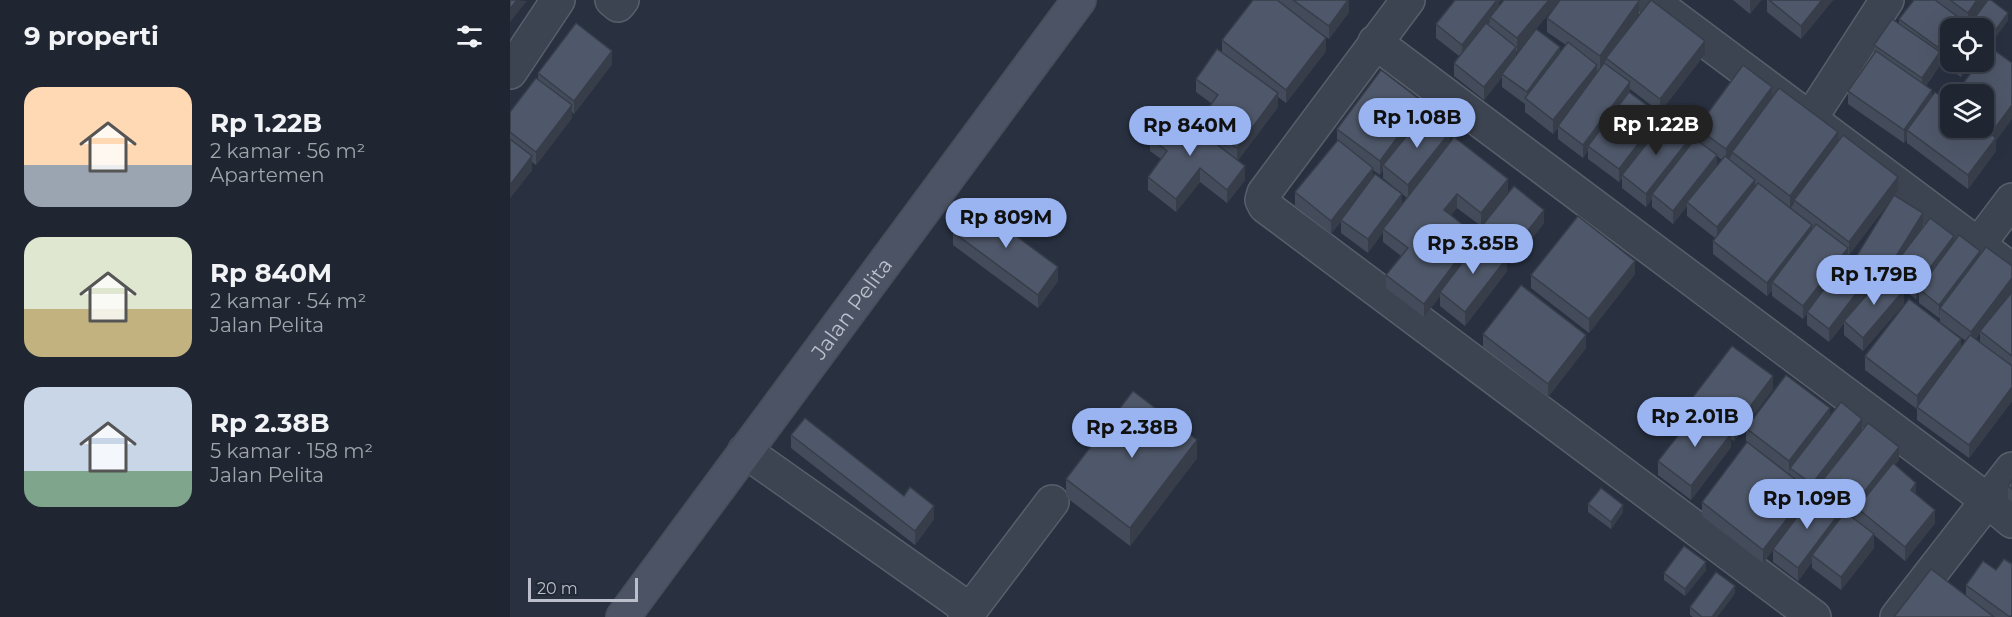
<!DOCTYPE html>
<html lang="id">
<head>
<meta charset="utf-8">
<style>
  :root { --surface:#1f2531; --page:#272d39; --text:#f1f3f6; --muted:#a1a5ab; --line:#3c424d; --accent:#99b4f1 }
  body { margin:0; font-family:Montserrat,sans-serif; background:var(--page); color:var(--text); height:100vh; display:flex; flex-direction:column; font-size:22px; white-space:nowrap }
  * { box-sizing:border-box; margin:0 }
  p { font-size:20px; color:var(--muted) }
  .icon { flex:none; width:33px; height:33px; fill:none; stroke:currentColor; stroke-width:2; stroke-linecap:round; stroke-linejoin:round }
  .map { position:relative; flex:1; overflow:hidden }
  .side { display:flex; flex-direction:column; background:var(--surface); width:510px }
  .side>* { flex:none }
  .buttons { position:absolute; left:1430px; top:18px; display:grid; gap:12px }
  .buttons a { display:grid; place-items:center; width:54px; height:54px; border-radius:12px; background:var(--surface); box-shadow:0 6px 24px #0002,0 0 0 2px var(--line); font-size:30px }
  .scale { position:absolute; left:18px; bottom:15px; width:110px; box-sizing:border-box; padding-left:6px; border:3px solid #babfcb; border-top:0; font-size:16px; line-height:21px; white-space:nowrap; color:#babfcb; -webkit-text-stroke:4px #222936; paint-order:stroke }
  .price { position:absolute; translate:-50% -51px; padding:0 14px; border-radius:21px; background:var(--accent); color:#111; font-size:20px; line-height:39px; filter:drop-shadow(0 2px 3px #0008) }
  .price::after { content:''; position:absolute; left:50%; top:36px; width:18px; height:14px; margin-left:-9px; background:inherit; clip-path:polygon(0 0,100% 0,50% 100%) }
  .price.active { background:#222; color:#fff }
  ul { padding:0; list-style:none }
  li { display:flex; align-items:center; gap:18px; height:150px; padding:0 24px }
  li span { display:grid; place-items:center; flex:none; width:168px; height:120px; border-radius:18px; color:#555 }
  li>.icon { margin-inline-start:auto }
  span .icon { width:72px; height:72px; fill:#fffc; stroke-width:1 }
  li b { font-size:26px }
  h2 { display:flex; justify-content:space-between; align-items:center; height:72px; padding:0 24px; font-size:26px }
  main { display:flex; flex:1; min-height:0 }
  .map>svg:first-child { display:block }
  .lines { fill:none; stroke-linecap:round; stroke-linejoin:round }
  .street-casing { stroke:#585f6b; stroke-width:36 }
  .secondary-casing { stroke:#474d5a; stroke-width:36 }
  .street { stroke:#3d4451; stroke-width:33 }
  .secondary { stroke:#4b5364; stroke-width:33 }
  .wall { fill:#444c5b; fill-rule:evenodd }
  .shaded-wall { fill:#373e4a }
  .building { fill:#4f586a; stroke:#373e4a; stroke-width:1.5 }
  .labels { text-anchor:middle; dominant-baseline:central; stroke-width:4.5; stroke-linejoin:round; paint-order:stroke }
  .street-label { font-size:21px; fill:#babfcb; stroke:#222936 }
</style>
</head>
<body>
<main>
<section class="side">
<h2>9 properti<svg class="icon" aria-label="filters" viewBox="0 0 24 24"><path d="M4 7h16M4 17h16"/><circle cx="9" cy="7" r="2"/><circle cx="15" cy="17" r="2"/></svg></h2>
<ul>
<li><span style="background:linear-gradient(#ffd9b3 65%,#9aa5b1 0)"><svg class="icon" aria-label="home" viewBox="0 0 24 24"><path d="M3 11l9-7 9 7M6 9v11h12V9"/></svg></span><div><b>Rp 1.22B</b><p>2 kamar · 56 m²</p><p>Apartemen</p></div></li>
<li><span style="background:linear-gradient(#dfe7d0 60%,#c2b280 0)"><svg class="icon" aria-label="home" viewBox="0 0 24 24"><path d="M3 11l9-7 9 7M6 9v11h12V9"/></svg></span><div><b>Rp 840M</b><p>2 kamar · 54 m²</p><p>Jalan Pelita</p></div></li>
<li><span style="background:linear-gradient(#c9d6e8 70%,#7fa58c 0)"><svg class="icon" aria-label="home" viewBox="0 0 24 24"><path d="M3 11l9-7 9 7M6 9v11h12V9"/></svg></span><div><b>Rp 2.38B</b><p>5 kamar · 158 m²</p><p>Jalan Pelita</p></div></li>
</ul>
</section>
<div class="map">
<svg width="1502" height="617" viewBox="0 0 1502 617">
  <rect width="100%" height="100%" fill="#293141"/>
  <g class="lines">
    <!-- street casing -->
    <g class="street-casing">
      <g id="street">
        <polyline points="102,0 108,5 112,0"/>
        <polyline points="898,0 754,193 752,200 755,206 1304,617"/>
        <polyline points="1141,0 1502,270"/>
        <polyline points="865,42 1477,500 1502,521"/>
        <polyline points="0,72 48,0"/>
        <polyline points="1300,119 1377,0"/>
        <polyline points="1468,245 1502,200"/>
        <polyline points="235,451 460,610"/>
        <polyline points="455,617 542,502"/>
        <polyline points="1387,617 1502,469"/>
      </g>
    </g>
    <!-- secondary casing -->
    <g class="secondary-casing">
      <g id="secondary">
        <path id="s1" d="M113,617l456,-617"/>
      </g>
    </g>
    <!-- street -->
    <use href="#street" class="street"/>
    <!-- secondary -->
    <use href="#secondary" class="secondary"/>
  </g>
  <!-- wall -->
  <g class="wall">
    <polygon points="743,0 839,0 839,12 819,39 812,34 816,51 776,103 768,97 768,107 728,160 735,180 717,203 690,182 666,212 638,190 638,177 651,159 640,151 640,138 689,131 689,121 701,103 686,92 686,79 712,52 712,40"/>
    <path d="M945,0h46l-2,2v4l5,-6h134l1,1v13l-15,21 27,-35 54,41v13l-45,58 -30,-23v4l30,22v12l7,-9 24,19v7l4,-5 2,1v-12l46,-63 29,22v11l7,-10 59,44v9l5,-6 55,42v13l-4,5 29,18v13l-5,8 12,-16 24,18v6l5,-7 21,16v4l6,-8 26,19v25l-8,11 8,-10v109l-43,57 -52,-38v-11l-52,-39v-14l44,-57 52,40v8l5,-6 -26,-19v-4h-1l-20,-15v-8l-3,4 -15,-11 3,2v14l-41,47 -19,-16v-12l-15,19 -22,-17v-11l-4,5 -31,-23v-6l-5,6 -54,-42v-13l2,-3 -28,-22v-10l-14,18 -21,-17v-8l-6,8 -24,-19v-10l-3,4 -31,-23v-9l-5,8 -25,-19v-11l-5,6 -28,-22v-8l-23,-17v-10l-18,23 -30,-24v-13l5,-7 -23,-18v-14zM1049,1l-12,17v14l19,13 -6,8v-6l-24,-18 -20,27v-5l1,1zM1207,156l5,4 -5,6zM1383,197l-37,60v12l-9,-7 1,-8 1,1zM1353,274l14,9 -25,29 16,-21v-13zM1470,333v10l-4,-4z"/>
    <polygon points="1223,0 1251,0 1240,14"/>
    <polygon points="1257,0 1323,0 1291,39 1257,12"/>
    <polygon points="1404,0 1477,0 1458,25 1498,20 1477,49 1473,46 1473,28 1440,28 1440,62 1463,62 1451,77 1430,62 1430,65 1416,86 1422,96 1473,128 1473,94 1469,62 1486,141 1486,151 1458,189 1397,143 1397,139 1394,143 1338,104 1338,91 1364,54 1364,45 1389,24 1389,19"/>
    <polygon points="102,64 64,114 62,112 62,118 26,165 22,162 22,170 0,198 0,112 28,79 28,73"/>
    <path d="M913,114l27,28 58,51 -27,33 -24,-18 -6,7 25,30 5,-6v-12l63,-4 -32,41 -5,-3v10l-42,55 -25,-20v-10l-16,21 -38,-29v-13l15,-19 -18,-14v-10l-15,21 -27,-20v-12l-10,13 -36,-28v-14l42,-51v-12zM863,170l7,5 3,-5v8l24,20 -5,7 -29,-29z"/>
    <polygon points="443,232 548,281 528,308 443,245"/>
    <polygon points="1125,274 1079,333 1021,288 1021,275"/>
    <polygon points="973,334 1076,348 1038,397 973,347"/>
    <polygon points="1263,389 1224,441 1221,439 1221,447 1181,500 1148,475 1148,461 1186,413 1183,411 1183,397"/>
    <polygon points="1320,416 1352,430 1389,460 1385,465 1406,495 1425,523 1395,561 1364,535 1364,548 1331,590 1302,568 1302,562 1288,581 1263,562 1263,550 1253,563 1192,516 1192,502 1280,475 1280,473 1279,474 1236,441 1236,428"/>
    <polygon points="281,435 394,496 424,519 405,545 281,448"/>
    <polygon points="687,458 620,546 556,497 556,479"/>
    <polygon points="1502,480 1502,502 1498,499 1498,486"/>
    <polygon points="1078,504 1113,512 1101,529 1078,512"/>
    <polygon points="1196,570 1175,596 1154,580 1154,573"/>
    <polygon points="1486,570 1502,617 1384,617 1456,595 1456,585"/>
    <polygon points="1225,593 1207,617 1183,617 1180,615 1180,607"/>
  </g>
  <!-- shaded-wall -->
  <g class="shaded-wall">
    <polygon points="7,0 17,1 0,22 0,9"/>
    <polygon points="838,0 839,0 839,12 819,39 819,26"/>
    <polygon points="987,0 991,0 989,2 989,10 980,17 980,22 952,58 952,45"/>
    <polygon points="1039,0 1050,0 1007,52 1007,38"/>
    <polygon points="1241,0 1251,0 1240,14 1240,1"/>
    <polygon points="1312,0 1323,0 1291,39 1291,26"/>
    <polygon points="1467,0 1477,0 1458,26 1458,13"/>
    <polygon points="1129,1 1129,14 1097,59 1096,58 1096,60 1090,69 1090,56"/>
    <polygon points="1498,13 1498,20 1477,49 1477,42"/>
    <polygon points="816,38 816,51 776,103 776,90"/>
    <polygon points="1195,41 1195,54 1150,112 1150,99"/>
    <polygon points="1006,47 1006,60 992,74 992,77 974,100 974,87"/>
    <polygon points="1050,47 1050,61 1017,100 1017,92"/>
    <polygon points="102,51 102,64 64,114 64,101"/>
    <polygon points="1430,52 1430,65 1412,91 1412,78"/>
    <polygon points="1453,62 1463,62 1451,77 1451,64"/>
    <polygon points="1087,65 1087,78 1048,126 1048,128 1043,134 1043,120"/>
    <polygon points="1120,82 1120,95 1078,146 1078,150 1073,158 1073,145"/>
    <polygon points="1262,87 1262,100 1222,152 1222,155 1216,163 1216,149"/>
    <polygon points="1422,90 1422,103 1397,130 1397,139 1394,143 1394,130"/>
    <polygon points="768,93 768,107 727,162 727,148"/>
    <polygon points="913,102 913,116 873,165 873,170 870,175 870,161"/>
    <polygon points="62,105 62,118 26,165 26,152"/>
    <polygon points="1502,105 1502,119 1486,141 1486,151 1458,189 1458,175 1483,141 1483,131"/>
    <polygon points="1150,115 1150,128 1112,175 1112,178 1109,182 1109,169"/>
    <polygon points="940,132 940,145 898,198 898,185"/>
    <polygon points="1328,132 1328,146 1284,200 1284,204 1280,209 1280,196"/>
    <polygon points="1181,137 1181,150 1142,194 1142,199 1136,207 1136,194"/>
    <polygon points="1207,155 1207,169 1177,202 1177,206 1163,224 1163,211"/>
    <polygon points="22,156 22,170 0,198 0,185"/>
    <polygon points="735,166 735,180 717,203 717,190"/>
    <polygon points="690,168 690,182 666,212 666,199"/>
    <polygon points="863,168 863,182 821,234 821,221"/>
    <polygon points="1388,177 1388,190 1339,255 1339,242"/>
    <polygon points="998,179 998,193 971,226 971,213"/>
    <polygon points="1245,180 1245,193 1207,240 1207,227"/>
    <polygon points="892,194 892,207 873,229 873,232 858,253 858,239"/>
    <polygon points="947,194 947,208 934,223 934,210"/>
    <polygon points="1034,210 1034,223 1002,264 1002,251"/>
    <polygon points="1413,213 1413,226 1385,270 1382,268 1382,276 1375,287 1375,274"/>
    <polygon points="1302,225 1302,238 1262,282 1262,290 1257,296 1257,283"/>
    <polygon points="966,235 966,248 930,292 930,296 914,317 914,304"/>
    <polygon points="1444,236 1444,249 1409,289 1409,295 1406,299 1406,286"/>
    <polygon points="1338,248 1338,262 1298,313 1297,312 1297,314 1293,319 1293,306"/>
    <polygon points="1470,251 1470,264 1430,308 1429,318 1429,305"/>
    <polygon points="997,258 997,271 955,326 955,312"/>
    <polygon points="1125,261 1125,274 1079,333 1079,319"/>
    <polygon points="548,267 548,281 528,308 528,295"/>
    <polygon points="1358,278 1358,291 1319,342 1319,329"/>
    <polygon points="1502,278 1502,291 1472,332 1470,331 1470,333 1461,345 1461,332"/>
    <polygon points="1394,290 1394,304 1353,351 1353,338"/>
    <polygon points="1076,335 1076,348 1038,397 1038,384"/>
    <polygon points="1451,339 1451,352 1407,407 1407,396"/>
    <polygon points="1263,376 1263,389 1224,441 1224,428"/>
    <polygon points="1502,387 1502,401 1459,458 1459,445"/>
    <polygon points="1320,408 1320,421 1280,468 1279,474 1279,461"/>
    <polygon points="1352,419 1352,432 1308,486 1308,489 1302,498 1302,484"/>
    <polygon points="1221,434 1221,447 1181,500 1181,486"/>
    <polygon points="687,440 687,458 620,546 620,528"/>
    <polygon points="1389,447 1389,460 1350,510 1347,508 1347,514 1340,523 1340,510"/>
    <polygon points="1406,483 1406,496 1401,490"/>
    <polygon points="1299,490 1299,503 1253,563 1253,550"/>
    <polygon points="1113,505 1113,512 1101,529 1101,522"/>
    <polygon points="424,506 424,519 405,545 405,531"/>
    <polygon points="1425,510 1425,523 1395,561 1395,547"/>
    <polygon points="1331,511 1331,524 1302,555 1302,562 1288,581 1288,568"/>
    <polygon points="1364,534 1364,548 1331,590 1331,577"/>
    <polygon points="1196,562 1196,570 1175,596 1175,589"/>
    <polygon points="1225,586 1225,593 1207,617 1202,617"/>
  </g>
  <!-- building -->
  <g class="building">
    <polygon points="0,0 7,0 0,9"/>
    <polygon points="743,0 767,0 816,38 776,90 712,40"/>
    <polygon points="783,0 838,0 819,26"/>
    <polygon points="945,0 987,0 952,45 926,24"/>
    <polygon points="994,0 1039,0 1007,38 980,17"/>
    <polygon points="1050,0 1128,0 1129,1 1090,56 1037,18"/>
    <polygon points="1141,0 1195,41 1150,99 1096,58"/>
    <polygon points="1259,0 1312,0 1291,26"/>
    <polygon points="1404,0 1425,0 1463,28 1440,28 1440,56 1389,19"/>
    <polygon points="1440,0 1467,0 1458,13"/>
    <polygon points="1478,0 1481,0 1498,13 1477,42 1473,39 1473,28 1463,28 1459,25"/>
    <polygon points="1382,19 1430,52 1412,78 1364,45"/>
    <polygon points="66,23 102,51 64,101 28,73"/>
    <polygon points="976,23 1006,47 974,87 944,63"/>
    <polygon points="1026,29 1050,47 1017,92 992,74"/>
    <polygon points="1058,42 1087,65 1043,120 1015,98"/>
    <polygon points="1480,47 1502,63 1502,105 1483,131 1473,123 1473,94 1445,94 1469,62 1473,62 1473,56"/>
    <polygon points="707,49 768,93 727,148 689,121 708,95 686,79"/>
    <polygon points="1366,51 1422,90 1394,130 1338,91"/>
    <polygon points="1094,63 1120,82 1073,145 1048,126"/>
    <polygon points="1233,65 1262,87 1216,149 1187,128"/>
    <polygon points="871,70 913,102 870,161 827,129"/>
    <polygon points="26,78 62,105 26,152 0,132 0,112"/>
    <polygon points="1269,88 1328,132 1280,196 1222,152"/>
    <polygon points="1119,92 1150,115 1109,169 1078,146"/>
    <polygon points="1425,92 1440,103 1440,128 1473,128 1486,138 1458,175 1397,130"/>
    <polygon points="662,110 735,166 717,190 690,168 666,199 638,177 657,151 640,138"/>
    <polygon points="916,112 940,132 898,185 873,165"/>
    <polygon points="1157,118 1181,137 1136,194 1112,175"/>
    <polygon points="1333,135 1388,177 1339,242 1284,200"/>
    <polygon points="944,137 998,179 971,213 947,194 934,210 966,235 914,304 876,275 898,248 873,229"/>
    <polygon points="0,139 22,156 0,185"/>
    <polygon points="1185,139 1207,155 1163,211 1142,194"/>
    <polygon points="828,140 863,168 821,221 785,192"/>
    <polygon points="1215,156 1245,180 1207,227 1177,202"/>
    <polygon points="865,174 892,194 858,239 831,220"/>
    <polygon points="1248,183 1302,225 1257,283 1203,241"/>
    <polygon points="1004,186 1034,210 1002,251 971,227"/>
    <polygon points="1384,195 1413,213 1375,274 1346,257"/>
    <polygon points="463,204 548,267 528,295 443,232"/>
    <polygon points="1068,216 1125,261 1079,319 1021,275"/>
    <polygon points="1420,218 1444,236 1406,286 1382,268"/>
    <polygon points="1306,224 1338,248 1293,306 1262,282"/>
    <polygon points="1449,235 1470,251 1429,305 1409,289"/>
    <polygon points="971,238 997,258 955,312 930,292"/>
    <polygon points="1476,247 1502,266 1502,278 1461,332 1430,308"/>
    <polygon points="1335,261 1358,278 1319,329 1297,312"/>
    <polygon points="1375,274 1394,290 1353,338 1334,321"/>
    <polygon points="1011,285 1076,335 1038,384 973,334"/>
    <polygon points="1502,292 1502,356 1470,331"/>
    <polygon points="1399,299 1451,339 1407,396 1355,356"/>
    <polygon points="1460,335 1502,366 1502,387 1459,445 1407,407"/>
    <polygon points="1222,346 1263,376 1224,428 1183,397"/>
    <polygon points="1276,375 1320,408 1279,461 1236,428"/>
    <polygon points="623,391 687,440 620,528 556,479"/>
    <polygon points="1331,402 1352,419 1302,484 1280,468"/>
    <polygon points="1189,409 1221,434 1181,486 1148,461"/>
    <polygon points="295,418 394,496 400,487 424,506 405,531 281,435"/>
    <polygon points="1358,423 1389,447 1340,510 1308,486"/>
    <polygon points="1237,442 1299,490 1253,550 1192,502"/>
    <polygon points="1383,463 1406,483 1401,490 1425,510 1395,547 1347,508"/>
    <polygon points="1502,480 1502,489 1498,486"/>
    <polygon points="1091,488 1113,505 1101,522 1078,504"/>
    <polygon points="1306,492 1331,511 1288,568 1263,549"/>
    <polygon points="1335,512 1364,534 1331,577 1302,555"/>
    <polygon points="1174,546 1196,562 1175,589 1154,573"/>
    <polygon points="1494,559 1502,564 1502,615 1500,617 1456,585 1473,561 1486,570"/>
    <polygon points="1421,569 1484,617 1384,617"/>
    <polygon points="1206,572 1225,586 1202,617 1192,617 1180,607"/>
  </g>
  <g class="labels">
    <!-- street labels -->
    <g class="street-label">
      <text stroke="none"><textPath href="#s1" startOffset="384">Jalan Pelita</textPath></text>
    </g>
  </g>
</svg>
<div class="buttons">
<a><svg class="icon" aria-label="locate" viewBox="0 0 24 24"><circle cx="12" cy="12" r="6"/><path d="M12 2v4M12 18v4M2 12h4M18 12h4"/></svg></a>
<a><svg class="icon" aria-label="layers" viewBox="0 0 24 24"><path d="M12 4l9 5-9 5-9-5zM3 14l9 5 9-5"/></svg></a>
</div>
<div class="scale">20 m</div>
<b class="price" style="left:907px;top:149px">Rp 1.08B</b>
<b class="price active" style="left:1146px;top:156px">Rp 1.22B</b>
<b class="price" style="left:680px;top:157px">Rp 840M</b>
<b class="price" style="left:496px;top:249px">Rp 809M</b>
<b class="price" style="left:963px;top:275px">Rp 3.85B</b>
<b class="price" style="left:1364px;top:306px">Rp 1.79B</b>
<b class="price" style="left:1185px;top:448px">Rp 2.01B</b>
<b class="price" style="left:622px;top:459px">Rp 2.38B</b>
<b class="price" style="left:1297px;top:530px">Rp 1.09B</b>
</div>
</main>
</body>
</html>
